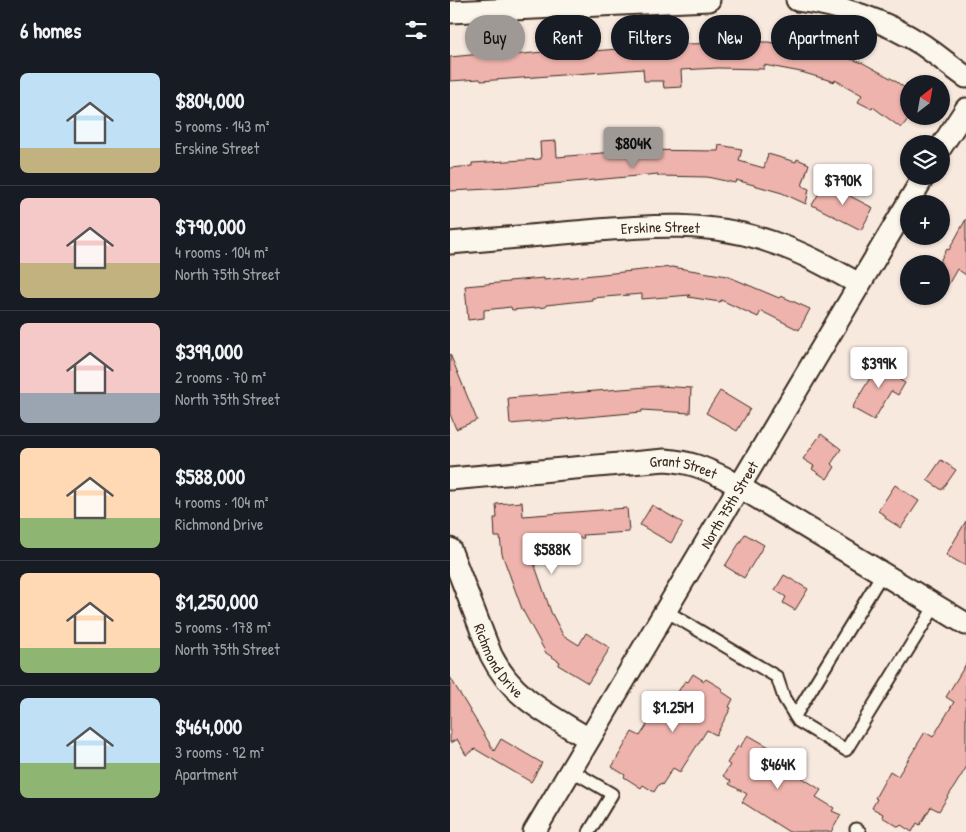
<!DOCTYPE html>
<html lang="en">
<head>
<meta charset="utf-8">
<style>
  :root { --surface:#171b24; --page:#20242c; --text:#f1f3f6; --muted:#9ea1a6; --line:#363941; --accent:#9f9995 }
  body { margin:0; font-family:"Patrick Hand",sans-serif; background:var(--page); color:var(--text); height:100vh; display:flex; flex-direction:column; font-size:19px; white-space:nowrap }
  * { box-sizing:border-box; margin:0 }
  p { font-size:16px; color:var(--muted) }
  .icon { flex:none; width:28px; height:28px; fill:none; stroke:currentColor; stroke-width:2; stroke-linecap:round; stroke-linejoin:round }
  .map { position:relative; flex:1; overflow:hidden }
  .panel { display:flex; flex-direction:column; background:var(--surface); width:450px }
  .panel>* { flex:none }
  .hud { position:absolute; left:15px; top:15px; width:425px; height:45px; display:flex; gap:10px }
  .needle { width:32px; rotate:31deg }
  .tools { position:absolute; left:450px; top:75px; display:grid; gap:10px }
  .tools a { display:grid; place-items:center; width:50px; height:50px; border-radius:50%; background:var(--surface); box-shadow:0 1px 4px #0004; font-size:25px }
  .price { position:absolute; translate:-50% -42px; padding:0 11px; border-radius:5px; background:#fff; color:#222; font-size:16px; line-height:32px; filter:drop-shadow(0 1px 2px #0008) }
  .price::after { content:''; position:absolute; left:50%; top:30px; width:15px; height:11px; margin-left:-8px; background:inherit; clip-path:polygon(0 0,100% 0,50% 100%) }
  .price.active { background:var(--accent); color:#111 }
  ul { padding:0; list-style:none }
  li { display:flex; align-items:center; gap:15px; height:125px; padding:0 20px }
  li+li { border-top:1px solid var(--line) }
  li span { display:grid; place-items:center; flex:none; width:140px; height:100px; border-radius:8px; color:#555 }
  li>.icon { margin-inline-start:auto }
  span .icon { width:60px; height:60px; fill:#fffc; stroke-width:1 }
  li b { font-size:21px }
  h2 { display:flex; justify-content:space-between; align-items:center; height:60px; padding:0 20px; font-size:21px }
  .chip { padding:0 18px; border-radius:22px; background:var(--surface); box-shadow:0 1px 4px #0004; font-size:18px; line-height:45px }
  .chip.active { background:var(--accent); color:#111 }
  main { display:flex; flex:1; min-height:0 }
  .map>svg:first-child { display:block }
  .building { fill:#eeb3ac; stroke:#3b2a1e }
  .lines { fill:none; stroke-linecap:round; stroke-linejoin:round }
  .service-casing { stroke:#3b2a1e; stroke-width:15 }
  .minor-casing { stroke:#3b2a1e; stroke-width:25 }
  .service { stroke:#fbf7ec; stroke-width:11 }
  .minor { stroke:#fbf7ec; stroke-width:21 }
  .labels { text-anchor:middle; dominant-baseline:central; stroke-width:4; stroke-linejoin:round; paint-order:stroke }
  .street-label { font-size:15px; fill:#3b2a1e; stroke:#fbf7ec }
</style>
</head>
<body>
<main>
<section class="panel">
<h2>6 homes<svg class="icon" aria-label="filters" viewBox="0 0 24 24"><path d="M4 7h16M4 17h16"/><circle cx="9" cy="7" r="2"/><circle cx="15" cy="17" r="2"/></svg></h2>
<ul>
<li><span style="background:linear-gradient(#bfe0f5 75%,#c2b280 0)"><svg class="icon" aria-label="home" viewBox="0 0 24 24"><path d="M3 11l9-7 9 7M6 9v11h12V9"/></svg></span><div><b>$804,000</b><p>5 rooms · 143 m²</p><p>Erskine Street</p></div></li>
<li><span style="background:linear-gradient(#f6c9c9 65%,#c2b280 0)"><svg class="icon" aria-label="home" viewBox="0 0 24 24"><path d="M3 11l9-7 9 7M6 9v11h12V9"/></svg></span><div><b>$790,000</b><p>4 rooms · 104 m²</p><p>North 75th Street</p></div></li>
<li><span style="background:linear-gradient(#f6c9c9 70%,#9aa5b1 0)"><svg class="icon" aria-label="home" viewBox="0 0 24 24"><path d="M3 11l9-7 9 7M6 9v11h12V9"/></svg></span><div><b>$399,000</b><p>2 rooms · 70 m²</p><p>North 75th Street</p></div></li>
<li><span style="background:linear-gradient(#ffd9b3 70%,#8fb573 0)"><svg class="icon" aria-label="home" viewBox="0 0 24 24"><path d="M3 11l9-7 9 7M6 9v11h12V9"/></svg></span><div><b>$588,000</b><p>4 rooms · 104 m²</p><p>Richmond Drive</p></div></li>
<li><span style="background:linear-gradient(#ffd9b3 75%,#8fb573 0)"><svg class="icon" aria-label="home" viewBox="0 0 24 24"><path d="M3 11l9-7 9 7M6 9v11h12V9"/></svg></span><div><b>$1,250,000</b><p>5 rooms · 178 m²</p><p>North 75th Street</p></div></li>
<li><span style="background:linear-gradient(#bfe0f5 65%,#8fb573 0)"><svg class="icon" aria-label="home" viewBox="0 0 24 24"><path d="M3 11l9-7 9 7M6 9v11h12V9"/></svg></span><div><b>$464,000</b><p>3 rooms · 92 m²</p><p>Apartment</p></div></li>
</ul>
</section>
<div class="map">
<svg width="516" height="832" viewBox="0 0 516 832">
  <rect width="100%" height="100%" fill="#f8e9df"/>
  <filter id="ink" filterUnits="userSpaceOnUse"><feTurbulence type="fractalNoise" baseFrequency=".02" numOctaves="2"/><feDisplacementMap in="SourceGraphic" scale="10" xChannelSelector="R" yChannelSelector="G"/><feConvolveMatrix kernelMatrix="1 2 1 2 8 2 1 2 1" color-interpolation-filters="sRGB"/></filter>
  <g filter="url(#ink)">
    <!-- building -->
    <g class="building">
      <polygon points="279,38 297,38 297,42 318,42 360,50 387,58 388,55 413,63 444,80 459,91 459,118 451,128 423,107 422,109 408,102 412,95 385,80 385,82 351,72 314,65 314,69 268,68 231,70 232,87 214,88 213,81 194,81 193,69 31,81 30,79 0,81 0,57 62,51 63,55 103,51 103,54 195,47 195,45 279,43"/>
      <polygon points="106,141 107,157 163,152 162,142 184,141 184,150 268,151 269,145 292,149 289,161 314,168 318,154 346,162 347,159 359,164 352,186 359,189 356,204 332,193 286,180 285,183 257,177 208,176 208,174 59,188 0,191 0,168 22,166 22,163 91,159 90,142"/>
      <polygon points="375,183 423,208 411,230 362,205"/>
      <polygon points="516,219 516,275 507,269 491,297 491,259 497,249 499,250"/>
      <polygon points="222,267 277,276 329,298 331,296 360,309 349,330 311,311 308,317 271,300 270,302 238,297 240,295 192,299 192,294 142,298 142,300 96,305 96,307 62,310 61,307 34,310 34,318 18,320 15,286 59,282 59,281 94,278 94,280"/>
      <polygon points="0,354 27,420 6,429 0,414"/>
      <polygon points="432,358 455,372 450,380 455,383 448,395 441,391 424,420 402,408"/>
      <polygon points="209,386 241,388 240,413 192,410 192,412 60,424 58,398"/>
      <polygon points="270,391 300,409 287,431 256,413"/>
      <polygon points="371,434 391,449 381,464 385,467 377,479 362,469 364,466 353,459"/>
      <polygon points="491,460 506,470 492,490 477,480"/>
      <polygon points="445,485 469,501 451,528 435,518 436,516 428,511"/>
      <polygon points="72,502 73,516 177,508 179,532 133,535 134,538 110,539 110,538 76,540 101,612 113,635 129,645 136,633 160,648 138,683 108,665 110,662 96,653 72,609 52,554 50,537 45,537 44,518 47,518 46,504"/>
      <polygon points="202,505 233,523 221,543 190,525"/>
      <polygon points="516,521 516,566 496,555"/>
      <polygon points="295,534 314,545 294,578 275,566"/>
      <polygon points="334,575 358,589 345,610 333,603 336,597 325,590"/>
      <polygon points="516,664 516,768 489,811 481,807 470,825 467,823 462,832 451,825 449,827 432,817 433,814 422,808 427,799 425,798 440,771 448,776 475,732 483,737 504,702 496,697"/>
      <polygon points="243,674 254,681 256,679 273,689 271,691 283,699 279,707 281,708 266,735 257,730 230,772 223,768 212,785 209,784 204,792 193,785 191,788 174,777 175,775 162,767 182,732 190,736 217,694 224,698 235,681 238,682"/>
      <polygon points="0,677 44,751 51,739 92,763 81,782 25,749 16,755 7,739 0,743"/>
      <polygon points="298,735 333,755 328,762 371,790 366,797 384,808 382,811 391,815 381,832 339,832 292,802 297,794 279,784 281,781 273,776 280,765 277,763 288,746 290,747"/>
    </g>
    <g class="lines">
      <!-- service casing -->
      <g class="service-casing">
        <g id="service">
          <polyline points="216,611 327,677 334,698 348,721 396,750 485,606"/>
          <polyline points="345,716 432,574"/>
          <polyline points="121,770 162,794 139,832"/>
          <polyline points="406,829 410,832"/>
        </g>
      </g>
      <!-- minor casing -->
      <g class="minor-casing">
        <g id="minor">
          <path d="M347,0c43,5 89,21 126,45 14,10 29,22 43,32"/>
          <polyline points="0,12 259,0"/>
          <polyline points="491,147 516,109"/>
          <path id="s1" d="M0,243c42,-4 83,-7 125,-11 69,-6 132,-13 199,11 30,10 58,26 85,41"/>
          <path id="s2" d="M0,479l215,-19c25,2 37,7 60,18l241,146"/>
          <path id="s3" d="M0,549l41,106c22,44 59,60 98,84"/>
          <path id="s4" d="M84,832l390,-656"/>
        </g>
      </g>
      <!-- service -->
      <use href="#service" class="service"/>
      <!-- minor -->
      <use href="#minor" class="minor"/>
    </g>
  </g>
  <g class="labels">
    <!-- street labels -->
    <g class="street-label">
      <text stroke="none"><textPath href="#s1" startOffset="211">Erskine Street</textPath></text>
      <text stroke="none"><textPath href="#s2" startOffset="235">Grant Street</textPath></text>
      <text stroke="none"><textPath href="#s4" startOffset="381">North 75th Street</textPath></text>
      <text stroke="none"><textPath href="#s3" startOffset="122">Richmond Drive</textPath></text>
    </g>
  </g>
</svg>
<div class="tools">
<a><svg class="needle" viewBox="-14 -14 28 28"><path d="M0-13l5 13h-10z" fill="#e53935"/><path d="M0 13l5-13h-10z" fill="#9ea1a6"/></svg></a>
<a><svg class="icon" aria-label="layers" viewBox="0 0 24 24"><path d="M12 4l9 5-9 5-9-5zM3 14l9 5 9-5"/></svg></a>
<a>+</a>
<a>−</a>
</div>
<b class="price active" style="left:183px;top:169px">$804K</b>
<b class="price" style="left:393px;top:206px">$790K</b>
<b class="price" style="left:429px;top:389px">$399K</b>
<b class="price" style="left:102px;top:575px">$588K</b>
<b class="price" style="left:223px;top:733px">$1.25M</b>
<b class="price" style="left:328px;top:790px">$464K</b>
<div class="hud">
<a class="chip active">Buy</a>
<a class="chip">Rent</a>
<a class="chip">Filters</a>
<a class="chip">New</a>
<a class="chip">Apartment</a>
</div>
</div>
</main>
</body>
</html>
